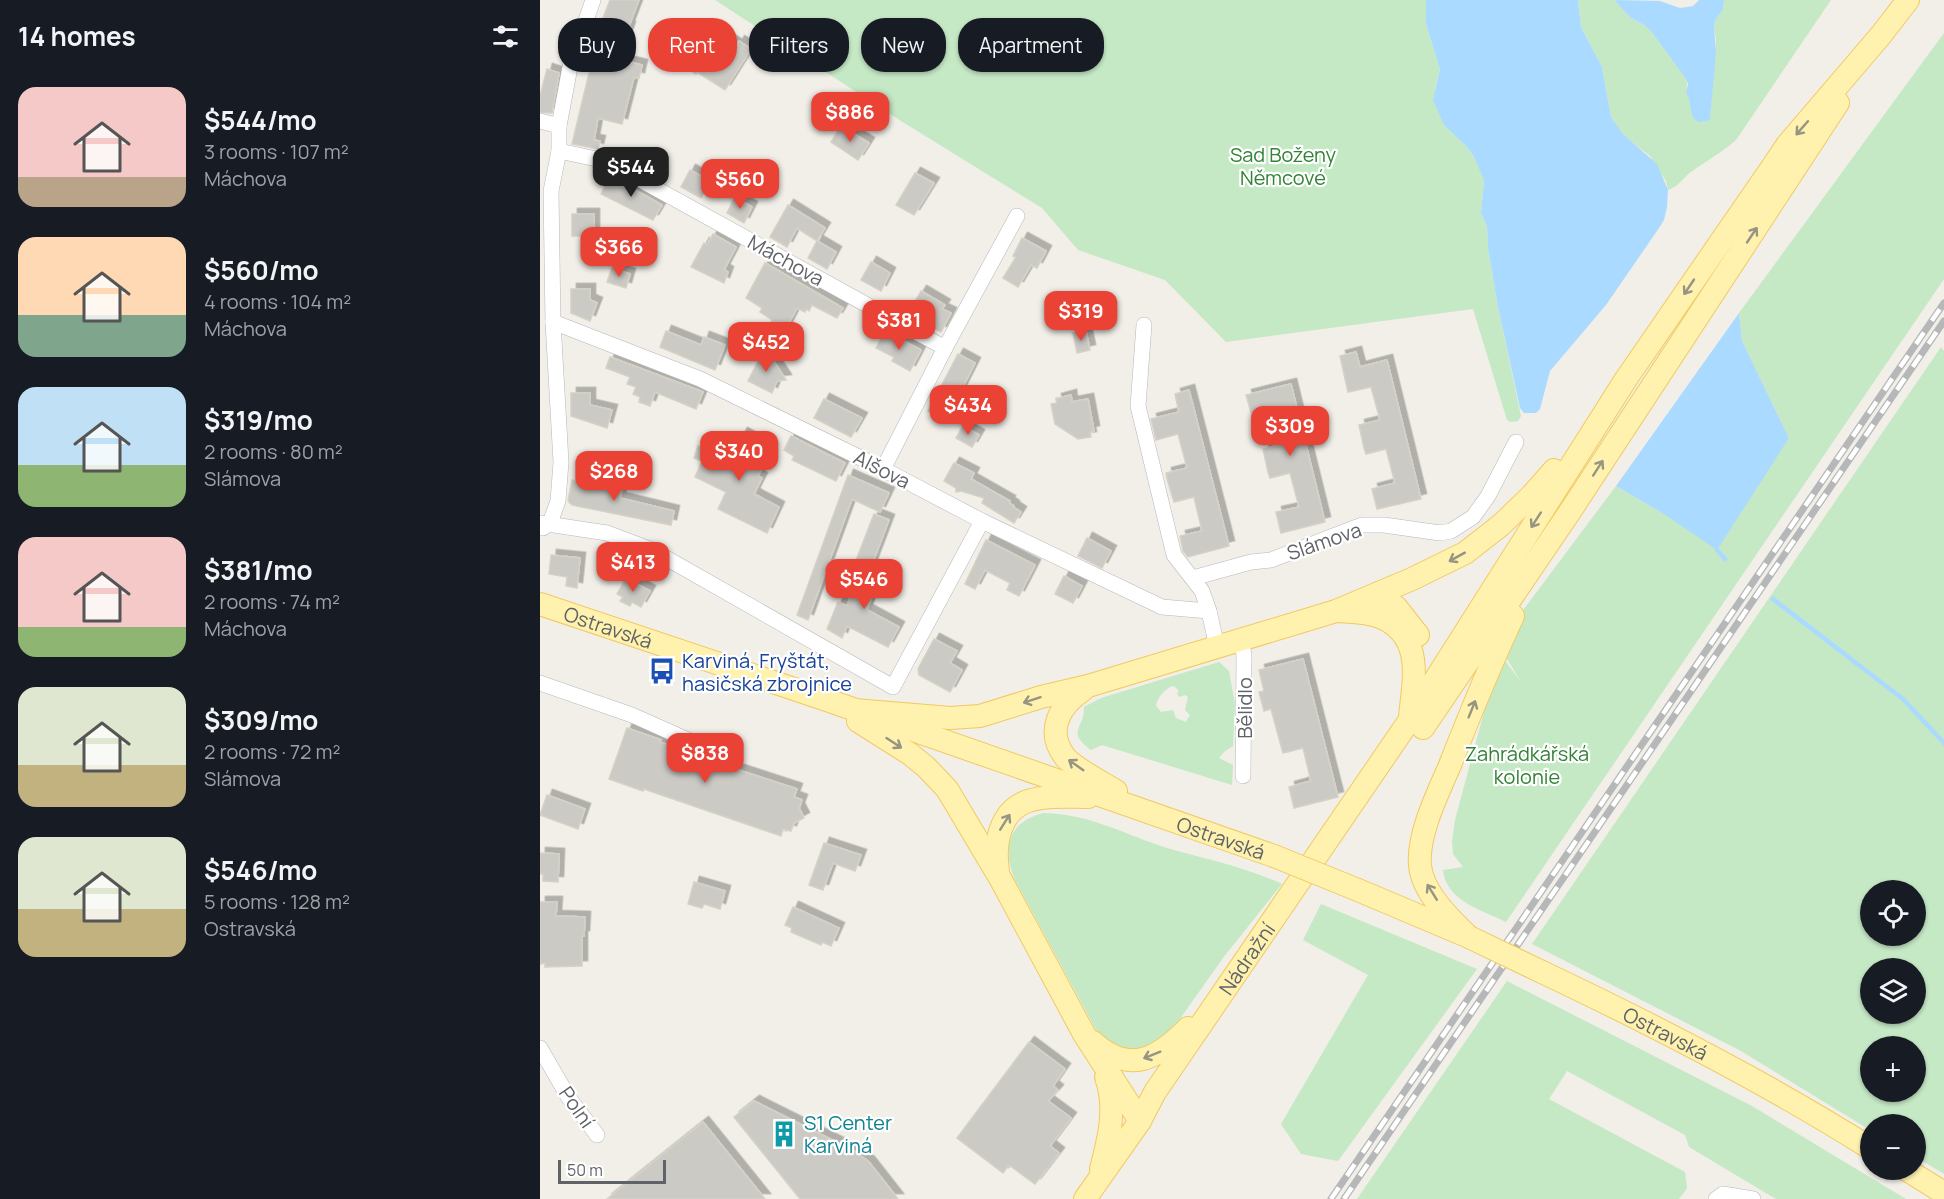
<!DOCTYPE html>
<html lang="en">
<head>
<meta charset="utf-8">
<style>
  :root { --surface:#171b24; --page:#20242c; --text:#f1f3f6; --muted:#9ea1a6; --accent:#ea4335 }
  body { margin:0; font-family:Manrope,sans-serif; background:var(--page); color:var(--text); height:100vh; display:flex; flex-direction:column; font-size:22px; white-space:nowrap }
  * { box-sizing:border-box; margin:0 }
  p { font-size:20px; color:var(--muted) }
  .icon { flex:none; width:33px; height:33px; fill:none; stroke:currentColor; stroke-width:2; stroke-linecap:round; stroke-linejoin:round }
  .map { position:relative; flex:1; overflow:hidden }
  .panel { display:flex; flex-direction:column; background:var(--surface); width:540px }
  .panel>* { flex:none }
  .banner { position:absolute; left:18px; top:18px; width:570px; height:54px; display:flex; gap:12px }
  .fabs { position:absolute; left:1320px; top:880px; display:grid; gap:12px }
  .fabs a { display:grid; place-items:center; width:66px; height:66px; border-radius:50%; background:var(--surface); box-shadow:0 2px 4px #0004; font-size:30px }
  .scale { position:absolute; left:18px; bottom:15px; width:108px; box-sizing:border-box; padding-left:6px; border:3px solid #5f6368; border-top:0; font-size:16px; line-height:21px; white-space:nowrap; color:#5f6368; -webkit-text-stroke:4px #fff; paint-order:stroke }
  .price { position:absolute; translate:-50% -51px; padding:0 14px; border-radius:12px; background:var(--accent); color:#fff; font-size:20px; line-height:39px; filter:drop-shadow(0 2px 3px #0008) }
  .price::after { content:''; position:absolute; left:50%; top:36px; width:18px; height:14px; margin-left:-9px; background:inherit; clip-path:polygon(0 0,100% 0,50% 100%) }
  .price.selected { background:#222; color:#fff }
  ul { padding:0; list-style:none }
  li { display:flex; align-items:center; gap:18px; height:150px; padding:0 18px }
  li span { display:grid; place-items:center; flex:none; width:168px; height:120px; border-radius:18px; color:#555 }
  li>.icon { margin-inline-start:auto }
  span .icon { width:72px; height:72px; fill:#fffc; stroke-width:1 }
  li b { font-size:26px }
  h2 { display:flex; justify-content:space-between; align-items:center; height:72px; padding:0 18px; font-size:26px }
  .chip { padding:0 21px; border-radius:24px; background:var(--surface); box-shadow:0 2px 4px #0004; font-size:21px; line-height:54px }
  .chip.selected { background:var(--accent); color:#fff }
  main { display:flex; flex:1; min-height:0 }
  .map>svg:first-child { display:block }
  .green { fill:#c5e8c5; fill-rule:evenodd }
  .water { fill:#aadaff }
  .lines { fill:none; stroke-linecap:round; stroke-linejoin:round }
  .stream { stroke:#aadaff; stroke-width:4.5 }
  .building { fill:#cccac5; stroke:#d6d1c6; stroke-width:1.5; filter:url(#shadow) }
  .street-casing { stroke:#b5b8bc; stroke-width:16 }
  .primary-casing { stroke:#f2c960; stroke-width:24 }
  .street { stroke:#fff; stroke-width:15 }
  .primary { stroke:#fff2af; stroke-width:22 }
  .rail-casing { stroke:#b6b7b8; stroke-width:7 }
  .rail { stroke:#fff; stroke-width:4.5; stroke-dasharray:14; stroke-linecap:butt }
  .primary-bridge-casing { stroke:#f2c960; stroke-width:24; stroke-linecap:butt }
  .primary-bridge { stroke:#fff2af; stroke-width:22 }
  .oneway { stroke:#979581 }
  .labels { text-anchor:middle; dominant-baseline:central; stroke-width:4.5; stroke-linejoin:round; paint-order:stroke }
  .park-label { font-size:20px; fill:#348238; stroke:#fff }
  .street-label { font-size:20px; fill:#5f6368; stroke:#fff }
  .transit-label { font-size:20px; fill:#164399; stroke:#fff; text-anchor:start }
  .culture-label { font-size:20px; fill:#0d838f; stroke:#fff; text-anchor:start }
</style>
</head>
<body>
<main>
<section class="panel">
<h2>14 homes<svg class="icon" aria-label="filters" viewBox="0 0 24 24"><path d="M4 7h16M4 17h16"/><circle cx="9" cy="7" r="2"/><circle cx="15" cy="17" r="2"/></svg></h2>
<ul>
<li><span style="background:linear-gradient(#f6c9c9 75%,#b9a48a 0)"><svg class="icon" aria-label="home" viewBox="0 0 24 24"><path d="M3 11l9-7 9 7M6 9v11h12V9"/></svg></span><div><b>$544/mo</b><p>3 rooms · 107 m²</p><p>Máchova</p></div></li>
<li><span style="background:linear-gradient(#ffd9b3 65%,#7fa58c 0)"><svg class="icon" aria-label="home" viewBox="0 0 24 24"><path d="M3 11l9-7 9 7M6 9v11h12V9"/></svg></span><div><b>$560/mo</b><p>4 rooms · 104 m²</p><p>Máchova</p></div></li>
<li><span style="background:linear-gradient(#bfe0f5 65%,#8fb573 0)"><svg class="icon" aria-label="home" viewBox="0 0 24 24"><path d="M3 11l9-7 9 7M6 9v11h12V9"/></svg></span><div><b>$319/mo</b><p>2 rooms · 80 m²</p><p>Slámova</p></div></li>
<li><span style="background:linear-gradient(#f6c9c9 75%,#8fb573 0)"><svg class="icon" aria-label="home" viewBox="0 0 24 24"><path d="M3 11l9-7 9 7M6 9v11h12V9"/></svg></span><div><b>$381/mo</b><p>2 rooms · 74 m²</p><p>Máchova</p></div></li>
<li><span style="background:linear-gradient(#dfe7d0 65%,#c2b280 0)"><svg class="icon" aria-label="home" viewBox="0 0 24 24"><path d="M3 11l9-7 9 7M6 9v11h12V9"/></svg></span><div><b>$309/mo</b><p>2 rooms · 72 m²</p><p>Slámova</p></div></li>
<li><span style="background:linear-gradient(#dfe7d0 60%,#c2b280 0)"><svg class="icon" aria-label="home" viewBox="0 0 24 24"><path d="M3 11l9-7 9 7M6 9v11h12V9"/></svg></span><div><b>$546/mo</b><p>5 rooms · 128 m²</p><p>Ostravská</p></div></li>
</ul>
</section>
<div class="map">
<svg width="1404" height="1199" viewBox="0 0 1404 1199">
  <defs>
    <filter id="shadow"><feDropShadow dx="5.5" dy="-5.5" stdDeviation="0" flood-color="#0004"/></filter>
  </defs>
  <rect width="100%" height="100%" fill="#f1efe8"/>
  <!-- green -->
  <g class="green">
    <polygon points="175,0 886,0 886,24 900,69 895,89 904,125 928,148 941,169 944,180 941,213 947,226 948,248 958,307 981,416 978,421 971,422 967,420 933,309 686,342 625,280 538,250 502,208 361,121"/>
    <path d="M1038,0h36l17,18 13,7 7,6 35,48c2,5 0,9 1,14 2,7 4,11 4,19l16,9 3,-2 6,-80 -2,-11 1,-7 8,-12 1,-9h107l-95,140c-15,13 -30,21 -45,32 -8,6 -13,15 -23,18l-2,-9 -16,-25 -27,-21 -12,-18 -9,-50 -21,-40z"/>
    <path d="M1404,33v246l-438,643c-24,-12 -60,-21 -63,-52l20,-3 -10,-13 -1,-13 3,-21 33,-123 15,-39 18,24 -17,-28 14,-37 98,-131 48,28 125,-76 -47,-97 -3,-28z"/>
    <path d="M1401,347l3,4v823l-28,-17v-32h-46v5l-129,-79 -209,-107zM1330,891h46v45h-46zM1330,969h46v45h-46zM1330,1047h46v45h-46z"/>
    <path d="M679,662l10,9 6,33 -2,42 -9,6 -5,6 14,7 -1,20 -130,-40 -11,5c-26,-19 -6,-21 -7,-43l17,-9zM634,686l5,5 -2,2 2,4 6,-2 3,2 -3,13 5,5 -4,7 -10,-4 -3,-8 -12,2 -5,-6c1,-8 10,-19 18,-20z"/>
    <path d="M503,813c48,1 80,21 124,35 39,11 78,19 115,36l-59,74 -53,75 -26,16 -15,2 -27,-13 -8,-12 -79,-146c-13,-32 -8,-57 28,-67z"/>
    <polygon points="781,904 937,969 798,1161 761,1154 741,1124 828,975 763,940"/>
    <polygon points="967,981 1212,1106 1366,1199 1236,1199 1149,1147 1145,1135 1027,1071 1009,1099 1145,1172 1147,1188 1139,1199 817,1199"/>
  </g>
  <!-- water -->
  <g class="water">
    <polygon points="886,0 1038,0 1041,27 1062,67 1071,117 1083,134 1117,164 1128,190 1127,207 1124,220 1119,228 1066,305 1010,371 1000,409 996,413 984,413 980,408 958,307 948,248 947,226 941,213 944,180 934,157 928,148 904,125 893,100 900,69 886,24"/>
    <path d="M1074,0l46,1 20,7 13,-2 6,-6h25l-1,9 -8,12 -1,7 2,25 -6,66 -3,2 -8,1 -5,-3c-5,-8 -2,-17 -8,-26l2,-9 -2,-5 -35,-48 -7,-6 -13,-7z"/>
    <polygon points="1199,313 1202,341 1249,438 1177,550 1124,514 1076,486"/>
  </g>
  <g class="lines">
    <!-- stream -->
    <g class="stream">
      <polyline points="1177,550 1185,559"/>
      <polyline points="1233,599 1363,699 1404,743"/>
    </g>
  </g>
  <!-- building -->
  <g class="building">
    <polygon points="70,0 99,0 89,26 90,27 82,50 84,50 81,60 102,65 99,78 94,77 82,124 58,118 54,140 60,141 58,149 32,144 61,23"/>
    <polygon points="170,27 197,45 199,41 211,49 185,90 157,72 156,74 146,68 146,63"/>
    <polygon points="7,69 19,73 12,113 10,113 0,112 0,96"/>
    <polygon points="301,126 329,143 318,160 291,142"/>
    <polygon points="150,170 170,181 161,198 141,187"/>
    <polygon points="375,173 394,183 374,215 356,205"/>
    <polygon points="70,176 122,205 113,220 61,194"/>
    <polygon points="195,197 212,207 204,223 187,213"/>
    <polygon points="248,205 285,228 277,241 257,228 247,247 230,237"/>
    <rect x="32" y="214" width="22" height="22"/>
    <polygon points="173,234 196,247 184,270 188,272 184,283 151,267 164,243 167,245"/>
    <polygon points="482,238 506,251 497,268 491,265 478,287 463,278 476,257 473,256"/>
    <polygon points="277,241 296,252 287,269 268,258"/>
    <polygon points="331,262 350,273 341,291 321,280"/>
    <polygon points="225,263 303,308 297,318 272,305 269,311 266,309 265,312 257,308 237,346 224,340 232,320 220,312 222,308 206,298"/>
    <polygon points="72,268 90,274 86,288 67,282"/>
    <polygon points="31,289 50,289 50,300 57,303 50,321 31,313"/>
    <polygon points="381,291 405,305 402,309 411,313 401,332 368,314"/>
    <polygon points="126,331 161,345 164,337 185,345 175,370 120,347"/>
    <polygon points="345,331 381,350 370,371 352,361 354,357 336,348"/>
    <polygon points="546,331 550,350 537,353 533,333"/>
    <polygon points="225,348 246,380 237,381 232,393 208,381"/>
    <polygon points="816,352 820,367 847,360 881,499 837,509 832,489 855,483 846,449 826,454 824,448 819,425 840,420 831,387 808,392 800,356"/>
    <polygon points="418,354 435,363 406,420 388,411"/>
    <polygon points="70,357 163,392 156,409 115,392 110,406 99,402 100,397 93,394 96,387 87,384 90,377 66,368"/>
    <polygon points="751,384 785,522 741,533 736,512 759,507 750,473 730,478 728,472 723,449 743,444 735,410 712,416 706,395"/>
    <polygon points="649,390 689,546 648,557 643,551 640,536 662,531 654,497 634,502 627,479 626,473 647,468 638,434 616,440 611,419 639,412 635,394"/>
    <polygon points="31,393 50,393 50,405 72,410 67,428 31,416"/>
    <polygon points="531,395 532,402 548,399 554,431 550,432 551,437 538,439 515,424 511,404 517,403 516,399"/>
    <polygon points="284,399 322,418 311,437 274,418"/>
    <polygon points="423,426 439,435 432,447 416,438"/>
    <polygon points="202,433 213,439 211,442 231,452 218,476 222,478 214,494 239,507 227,533 178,509 186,492 155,477 162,461 154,458 158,446 189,458"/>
    <polygon points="251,436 305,463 296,481 252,460 254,456 244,450"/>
    <polygon points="414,463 434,473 431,479 470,501 469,503 474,506 473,507 481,512 474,523 442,503 444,498 421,491 416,492 416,488 404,481"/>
    <polygon points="308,475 349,493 340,512 312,499 268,620 257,615"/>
    <polygon points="44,477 72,483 72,487 82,489 80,498 134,511 131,525 32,505 28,501 32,480 43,482"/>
    <polygon points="334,514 349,520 331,567 315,563"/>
    <polygon points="547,538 571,551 562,568 538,556"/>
    <polygon points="446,540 495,565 479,596 467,590 470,583 445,570 435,589 425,584"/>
    <polygon points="11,555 40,558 37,588 26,586 27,577 9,574"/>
    <polygon points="322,565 348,575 343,589 336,586 327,610 359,627 348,647 307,626 302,638 287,629 298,602 307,606"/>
    <polygon points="524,576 542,586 533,603 515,594"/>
    <polygon points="86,578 110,591 101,607 92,602 90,606 80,601 83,597 77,594"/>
    <polygon points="394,639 417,651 410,663 422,670 410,692 379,675 378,669"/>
    <polygon points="763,659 798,797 754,808 749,787 771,781 763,748 743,753 731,709 724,711 719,692 724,691 719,670"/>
    <polygon points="87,728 121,740 120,742 158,755 191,770 199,770 257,789 254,797 262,800 259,808 264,818 254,823 251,831 243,829 241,836 104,789 103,791 69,779"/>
    <polygon points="7,795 45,809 38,829 0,815"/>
    <polygon points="284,843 321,855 315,871 293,863 283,890 269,885"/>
    <polygon points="0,853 19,854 18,882 3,881 3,874 0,874"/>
    <polygon points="154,882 185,891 180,909 164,904 162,908 148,904"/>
    <polygon points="0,902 17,902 16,916 45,917 44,936 42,936 42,966 5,967 5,963 0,964"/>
    <polygon points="253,907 299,928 291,946 282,942 281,945 251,932 252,928 245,925"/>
    <polygon points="489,1042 525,1069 513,1086 518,1090 508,1101 531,1118 510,1146 519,1153 495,1184 469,1165 463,1173 417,1138"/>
    <polygon points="214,1101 314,1151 329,1162 358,1199 260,1199 194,1117"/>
    <polygon points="163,1122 225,1199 67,1199"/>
  </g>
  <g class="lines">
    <!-- street casing -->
    <g class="street-casing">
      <g id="street">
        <polyline points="0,121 19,126"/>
        <polyline points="19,151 66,161 405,348"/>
        <polyline points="13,322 160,379 343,469 442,521 622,607 669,611"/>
        <polyline points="604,325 598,406 634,555 662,591 669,611 677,647"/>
        <polyline points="343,469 405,348 477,216"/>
        <polyline points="0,523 67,533 112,550 353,687 442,521"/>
        <polyline points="3,528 10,523 18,501 21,462 13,322 11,191 19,151 19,126 30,67 53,0"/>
        <polyline points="653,578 711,562 731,560 822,525 844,525 900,533 911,531 933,517 948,496 976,442"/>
        <polyline points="701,640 704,655 703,776"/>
        <polyline points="0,683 92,715 195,761"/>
        <polyline points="0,1048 29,1098 57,1135"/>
        <polyline points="1176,1199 1183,1194 1213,1199"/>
      </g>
    </g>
    <!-- primary casing -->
    <g class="primary-casing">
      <g id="primary">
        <polyline points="839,593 856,607 878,635"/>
        <path id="s1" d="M0,604l287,96 447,156"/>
        <path d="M798,611c13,1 29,1 42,6 44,18 34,62 30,99"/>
        <path d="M543,690c-23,15 -38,41 -18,67 9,11 38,26 51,34"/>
        <polyline points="314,710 410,718 440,716 501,697 548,686 796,611 872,579 925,553 961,525 992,495 1014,470"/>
        <polyline points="318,721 370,754 386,767 407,789 460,878 544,1034 600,1121"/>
        <polyline points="883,728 1031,510 1298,103"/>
        <path d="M458,871c-4,-27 1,-60 30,-70 19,-6 41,-4 60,-4"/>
        <polyline points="818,890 922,934"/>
        <path d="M929,937c-19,-18 -46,-44 -49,-71 -3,-31 18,-73 30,-101 20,-51 40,-100 63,-149"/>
        <path id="s2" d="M1002,972c112,53 223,110 328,176"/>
        <path d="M553,1042c36,33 65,17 95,-14"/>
        <path d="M561,1169c8,-31 16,-61 5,-92"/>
        <polyline points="1367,1170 1404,1193"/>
        <path id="s3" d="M545,1199l55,-78 15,-29 254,-371 217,-342 149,-216 12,-18 94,-110 27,-35"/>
      </g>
    </g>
    <!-- street -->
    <use href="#street" class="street"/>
    <!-- primary -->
    <use href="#primary" class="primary"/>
    <!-- rail casing -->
    <g class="rail-casing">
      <g id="rail">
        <polyline points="791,1199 1404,303"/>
        <polyline points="804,1199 1404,321"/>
      </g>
    </g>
    <!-- rail -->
    <use href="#rail" class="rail"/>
    <!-- primary-bridge casing -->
    <g class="primary-bridge-casing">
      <g id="primary-bridge">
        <polyline points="734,856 818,890"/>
        <polyline points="929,937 1002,972"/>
      </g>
    </g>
    <!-- primary-bridge -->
    <use href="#primary-bridge" class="primary-bridge"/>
  </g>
  <!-- one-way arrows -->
  <defs><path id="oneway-shaft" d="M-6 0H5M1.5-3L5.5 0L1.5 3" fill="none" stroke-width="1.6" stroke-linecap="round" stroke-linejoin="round" transform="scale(1.5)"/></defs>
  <g class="oneway">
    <use href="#oneway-shaft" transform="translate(1262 128) rotate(131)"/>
    <use href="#oneway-shaft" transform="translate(1212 235) rotate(-56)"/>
    <use href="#oneway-shaft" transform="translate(1149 287) rotate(124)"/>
    <use href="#oneway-shaft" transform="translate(1058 468) rotate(-57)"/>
    <use href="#oneway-shaft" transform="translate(996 520) rotate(123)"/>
    <use href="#oneway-shaft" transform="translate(917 557) rotate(151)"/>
    <use href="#oneway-shaft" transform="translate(492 700) rotate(162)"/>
    <use href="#oneway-shaft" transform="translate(932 709) rotate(-68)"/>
    <use href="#oneway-shaft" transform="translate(354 743) rotate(33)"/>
    <use href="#oneway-shaft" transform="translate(536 765) rotate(-145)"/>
    <use href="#oneway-shaft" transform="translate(465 822) rotate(-58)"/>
    <use href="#oneway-shaft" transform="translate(892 892) rotate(-122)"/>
    <use href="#oneway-shaft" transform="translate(612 1055) rotate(158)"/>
  </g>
  <!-- icons -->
  <defs>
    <g id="bus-bare" transform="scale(2.07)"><path d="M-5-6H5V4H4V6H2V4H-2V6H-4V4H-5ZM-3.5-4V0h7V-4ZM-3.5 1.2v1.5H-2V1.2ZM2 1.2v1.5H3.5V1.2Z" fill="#1a4fb4" stroke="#fff" stroke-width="2.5" paint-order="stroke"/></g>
    <g id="building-bare" transform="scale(2.07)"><path d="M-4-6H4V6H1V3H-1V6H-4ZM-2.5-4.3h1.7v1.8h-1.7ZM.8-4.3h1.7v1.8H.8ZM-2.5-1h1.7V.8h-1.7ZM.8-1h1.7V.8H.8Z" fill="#0f9aa8" stroke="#fff" stroke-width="2.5" paint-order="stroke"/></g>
  </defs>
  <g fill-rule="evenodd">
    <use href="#bus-bare" x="122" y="671"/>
    <use href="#building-bare" x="244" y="1134"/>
  </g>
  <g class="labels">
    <!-- park labels -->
    <g class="park-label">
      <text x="743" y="154">Sad Boženy<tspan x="743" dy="23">Němcové</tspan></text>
      <text x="987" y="753">Zahrádkářská<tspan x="987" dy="23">kolonie</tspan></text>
    </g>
    <!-- street labels -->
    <g class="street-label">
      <text transform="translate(246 260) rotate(29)">Máchova</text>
      <text transform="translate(342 469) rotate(27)">Alšova</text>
      <text transform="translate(784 541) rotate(-19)">Slámova</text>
      <text stroke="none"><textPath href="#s1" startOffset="72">Ostravská</textPath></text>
      <text transform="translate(704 708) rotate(-90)">Bělidlo</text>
      <text stroke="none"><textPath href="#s1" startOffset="720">Ostravská</textPath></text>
      <text stroke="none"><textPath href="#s3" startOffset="290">Nádražní</textPath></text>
      <text stroke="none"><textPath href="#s2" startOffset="138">Ostravská</textPath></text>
      <text transform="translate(37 1107) rotate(55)">Polní</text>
    </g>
    <!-- transit labels -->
    <g class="transit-label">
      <text x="142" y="660">Karviná, Fryštát,<tspan x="142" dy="23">hasičská zbrojnice</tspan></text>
    </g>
    <!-- culture labels -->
    <g class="culture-label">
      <text x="264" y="1122">S1 Center<tspan x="264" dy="23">Karviná</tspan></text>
    </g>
  </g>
</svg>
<div class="fabs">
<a><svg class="icon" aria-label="locate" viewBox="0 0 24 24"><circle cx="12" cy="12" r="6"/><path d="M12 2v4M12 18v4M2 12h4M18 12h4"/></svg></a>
<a><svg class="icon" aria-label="layers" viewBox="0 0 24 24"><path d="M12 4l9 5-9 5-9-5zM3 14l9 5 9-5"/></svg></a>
<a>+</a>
<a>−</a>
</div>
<div class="scale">50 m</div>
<b class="price" style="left:310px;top:143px">$886</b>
<b class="price selected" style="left:91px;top:198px">$544</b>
<b class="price" style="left:200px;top:210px">$560</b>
<b class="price" style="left:79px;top:278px">$366</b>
<b class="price" style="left:541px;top:342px">$319</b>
<b class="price" style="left:359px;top:351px">$381</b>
<b class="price" style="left:226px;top:373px">$452</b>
<b class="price" style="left:428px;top:436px">$434</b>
<b class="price" style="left:750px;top:457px">$309</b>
<b class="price" style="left:199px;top:482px">$340</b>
<b class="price" style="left:74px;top:502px">$268</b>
<b class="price" style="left:93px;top:593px">$413</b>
<b class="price" style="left:324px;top:610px">$546</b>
<b class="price" style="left:165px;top:784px">$838</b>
<div class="banner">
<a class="chip">Buy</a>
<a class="chip selected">Rent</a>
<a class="chip">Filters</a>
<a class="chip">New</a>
<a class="chip">Apartment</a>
</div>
</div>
</main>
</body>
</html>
